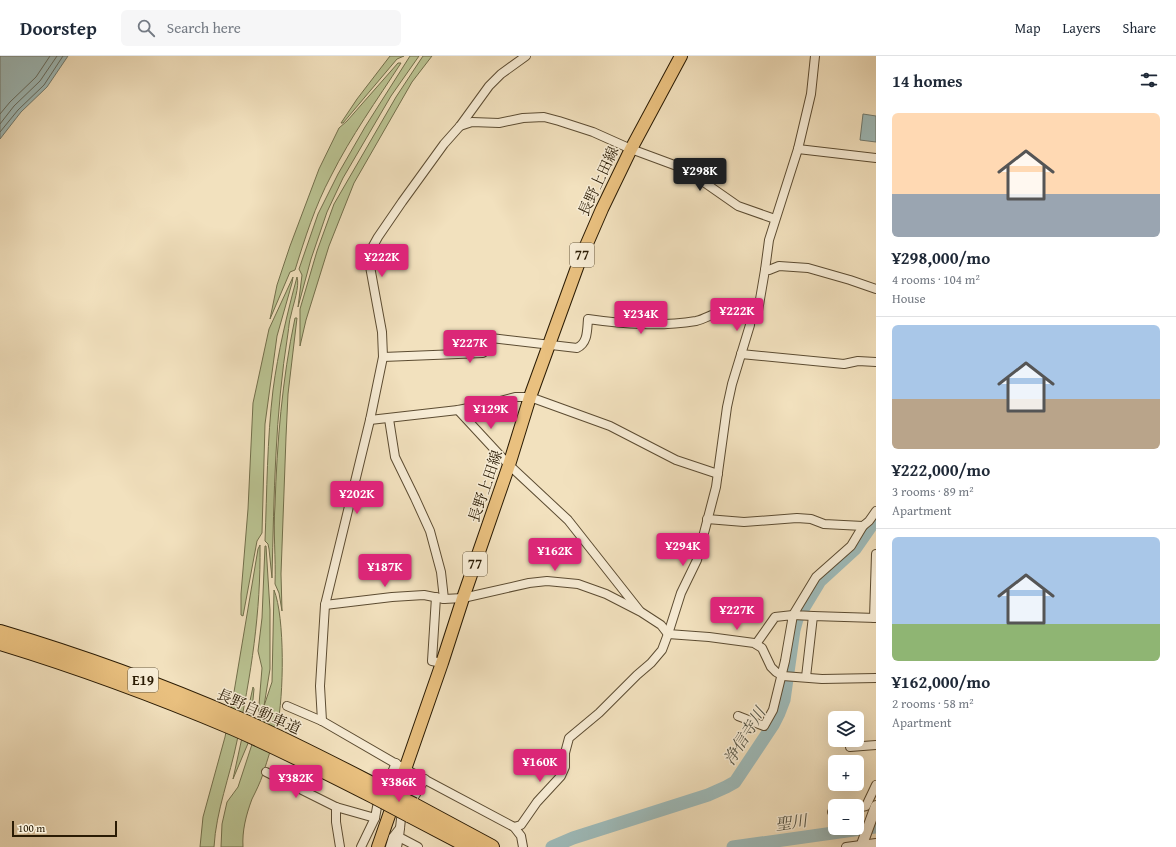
<!DOCTYPE html>
<html lang="en">
<head>
<meta charset="utf-8">
<style>
  :root { --surface:#fff; --page:#f6f6f7; --text:#1f2937; --muted:#747a83; --line:#e0e1e3; --accent:#db2777 }
  body { margin:0; font-family:"Gentium Book Plus","Noto Serif JP",serif; background:var(--page); color:var(--text); height:100vh; display:flex; flex-direction:column; font-size:15px; white-space:nowrap }
  * { box-sizing:border-box; margin:0 }
  p { font-size:13px; color:var(--muted) }
  .icon { flex:none; width:22px; height:22px; fill:none; stroke:currentColor; stroke-width:2; stroke-linecap:round; stroke-linejoin:round }
  .map { position:relative; flex:1; overflow:hidden }
  .drawer { display:flex; flex-direction:column; background:var(--surface); width:300px }
  .drawer>* { flex:none }
  .fabs { position:absolute; left:828px; top:655px; display:grid; gap:8px }
  .fabs a { display:grid; place-items:center; width:36px; height:36px; border-radius:6px; background:var(--surface); box-shadow:0 4px 16px #0002; font-size:20px }
  .scale { position:absolute; left:12px; bottom:10px; width:105px; box-sizing:border-box; padding-left:4px; border:2px solid #2a1b04; border-top:0; font-size:11px; line-height:14px; white-space:nowrap; color:#2a1b04; -webkit-text-stroke:3px #f7ecd5; paint-order:stroke }
  .price { position:absolute; translate:-50% -34px; padding:0 9px; border-radius:4px; background:var(--accent); color:#fff; font-size:13px; line-height:26px; filter:drop-shadow(0 1px 2px #0008) }
  .price::after { content:''; position:absolute; left:50%; top:24px; width:12px; height:9px; margin-left:-6px; background:inherit; clip-path:polygon(0 0,100% 0,50% 100%) }
  .price.current { background:#222; color:#fff }
  ul { padding:0; list-style:none }
  li { display:grid; align-content:center; gap:8px; height:212px; padding:0 16px }
  li+li { border-top:1px solid var(--line) }
  li span { display:grid; place-items:center; height:124px; border-radius:6px; color:#555 }
  li>.icon { margin-inline-start:auto }
  span .icon { width:72px; height:72px; fill:#fffc; stroke-width:1 }
  li b { font-size:17px }
  h2 { display:flex; justify-content:space-between; align-items:center; height:48px; padding:0 16px; font-size:17px }
  header { display:flex; align-items:center; gap:24px; box-sizing:border-box; height:56px; padding:0 20px; background:var(--surface); border-bottom:1px solid var(--line) }
  header strong { font-size:19px }
  nav { display:flex; gap:22px; margin-inline-start:auto; font-size:14px }
  .search { width:280px; height:36px; background:var(--page); display:flex; align-items:center; gap:10px; box-sizing:border-box; padding:0 14px; border-radius:6px; color:var(--muted); font-size:15px }
  main { display:flex; flex:1; min-height:0 }
  .map>svg:first-child { display:block }
  .green { fill:#bac392; stroke:#726f4b }
  .water { fill:#9ebbba; stroke:#707b71 }
  .lines { fill:none; stroke-linecap:round; stroke-linejoin:round }
  .shore { stroke:#646b5f; stroke-width:1 }
  .river { stroke:#9ebbba; stroke-width:13 }
  .minor-casing { stroke:#5c4c32; stroke-width:10 }
  .tertiary-casing { stroke:#5c4c32; stroke-width:12 }
  .primary-casing { stroke:#2a1b04; stroke-width:14 }
  .motorway-casing { stroke:#2a1b04; stroke-width:16 }
  .minor { stroke:#f7ecd5; stroke-width:8 }
  .tertiary { stroke:#f7ecd5; stroke-width:10 }
  .primary { stroke:#e9c07f; stroke-width:12 }
  .motorway { stroke:#e9c07f; stroke-width:14 }
  .motorway-bridge-casing { stroke:#2a1b04; stroke-width:16; stroke-linecap:butt }
  .motorway-bridge { stroke:#e9c07f; stroke-width:14 }
  .labels { text-anchor:middle; dominant-baseline:central; stroke-width:3; stroke-linejoin:round; paint-order:stroke }
  .shield { fill:#f7ecd5; stroke:#685a43; stroke-width:1 }
  .shield-label { font-size:14px; font-weight:bold; fill:#2a1b04 }
  .street-label { font-size:15px; fill:#2a1b04; stroke:#f7ecd5 }
  .water-label { font-size:16px; font-style:italic; fill:#535344; stroke:#f7ecd5 }
</style>
</head>
<body>
<header>
<strong>Doorstep</strong>
<div class="search"><svg class="icon" aria-label="search" viewBox="0 0 24 24"><circle cx="10" cy="10" r="6"/><path d="M15 15l6 6"/></svg>Search here</div>
<nav><a>Map</a><a>Layers</a><a>Share</a></nav>
</header>
<main>
<div class="map">
<svg width="876" height="791" viewBox="0 0 876 791">
  <rect width="100%" height="100%" fill="#f2e1be"/>
  <filter id="stains"><feTurbulence type="fractalNoise" baseFrequency=".005" numOctaves="4"/><feColorMatrix values="0 0 0 0 .2 0 0 0 0 .09 0 0 0 0 .02 0 0 0 .5 -.17"/></filter>
  <radialGradient id="worn" r=".72"><stop offset=".6" stop-color="#630" stop-opacity="0"/><stop offset="1" stop-color="#630" stop-opacity=".3"/></radialGradient>
  <!-- green -->
  <g class="green">
    <polygon points="390,0 404,0 397,3 343,67 341,67 357,43"/>
    <polygon points="410,0 419,0 391,40 343,122 327,156 311,203 298,251 302,219 299,213 318,158 338,118 365,71"/>
    <polygon points="423,0 432,0 412,26 354,127 329,190 306,264 300,290 300,253 317,195 334,148 396,41"/>
    <path d="M398,7h3c-24,37 -50,73 -70,113 -16,30 -26,62 -36,94l-5,2 -20,47 7,-34 13,-39 29,-77 20,-41 8,-7z"/>
    <polygon points="293,221 292,227 277,280 265,368 262,477 257,485 243,560 241,559 241,538 248,453 253,347 269,273"/>
    <path d="M297,221c3,9 -4,28 -6,38 -2,6 -2,12 -3,18 -13,81 -14,163 -16,245l-3,-29 -1,-5 -3,-3c2,-50 2,-101 8,-151 5,-38 14,-76 24,-113z"/>
    <path d="M295,262h2l-9,76 -2,43 -5,137 1,37 -3,-18 -4,-9c1,-26 -2,-52 0,-79 2,-62 7,-125 20,-187z"/>
    <path d="M260,489c1,66 -9,131 -23,196 -7,35 -21,70 -23,106h-14l3,-30 22,-80 9,-45 24,-143z"/>
    <path d="M265,490h1l4,64v59l-6,37 8,-24 2,-92c11,27 10,107 3,137 -4,16 -9,31 -14,47 -3,9 -7,17 -11,25 -6,16 -10,32 -9,48h-22l1,-23 5,-22 11,-15 19,-58 5,-61 -4,-17 4,-33z"/>
    <polygon points="253,631 254,633 249,685 233,723"/>
  </g>
  <!-- water -->
  <g class="water">
    <polygon points="0,0 68,0 47,31 21,56 0,83"/>
    <polygon points="863,58 876,60 876,86 860,84"/>
  </g>
  <g class="lines">
    <!-- shore -->
    <g class="shore">
      <polyline points="0,58 10,46 36,21 50,0"/>
      <polyline points="0,68 14,50 40,25 57,0"/>
      <polyline points="0,76 18,54 44,29 63,0"/>
    </g>
    <!-- river -->
    <g class="river">
      <polyline points="552,791 573,782 708,739 726,731 735,726 773,669 779,657 784,644 794,574 797,563 820,525 855,493 876,463"/>
      <polyline points="733,791 876,771"/>
    </g>
    <!-- minor casing -->
    <g class="minor-casing">
      <g id="minor">
        <polyline points="460,70 472,66 499,67 523,62 544,61 559,65 593,76 631,93 685,113 738,150 775,163"/>
        <polyline points="798,93 876,102"/>
        <polyline points="765,214 769,214 779,210 808,212 850,224 876,233"/>
        <polyline points="741,298 844,308 858,305 876,306"/>
        <path d="M383,301l100,-4 3,-3 2,-11 3,-1 86,10c11,-5 10,-18 11,-29 36,5 71,8 108,2 10,-2 18,-9 29,-10 11,-1 21,5 33,0l7,-41 4,-30 29,-91 13,-55 4,-38"/>
        <polyline points="458,354 509,409 568,464 639,554"/>
        <polyline points="389,363 395,401 415,442 430,475 441,516 444,543"/>
        <polyline points="370,364 458,354 489,348 515,341 530,341 610,370 676,404 718,418"/>
        <polyline points="707,463 744,466 797,462 811,463 824,468 863,470 869,465 876,455"/>
        <polyline points="436,541 432,605 442,607"/>
        <polyline points="325,549 392,541 424,539 444,543 463,542 529,527 547,525 578,528 606,538 641,556 661,569 668,578 709,581 754,587 762,592 771,611 776,616 783,620 822,623 876,622"/>
        <polyline points="813,560 793,559 816,521 851,490 863,470"/>
        <polyline points="874,562 876,498"/>
        <polyline points="806,621 813,560 876,562"/>
        <polyline points="287,650 322,665 405,713 514,771 521,780 523,791"/>
        <polyline points="738,660 764,670 773,654 785,605 793,559 775,561 756,588"/>
        <polyline points="322,665 320,630 325,549 370,364 383,301 382,276 369,205 373,190 378,181 402,146 444,88 460,70 489,30 501,18 526,0"/>
        <polyline points="850,691 876,689"/>
        <polyline points="266,716 336,751 375,762 377,751 396,707"/>
        <polyline points="336,751 336,766 340,791"/>
        <polyline points="857,752 866,750 876,729"/>
        <polyline points="832,756 835,756"/>
        <polyline points="514,771 521,769 537,746 561,720 565,711 565,697 569,682 599,657 637,619 651,607 662,594 668,578 681,537 697,504 716,431 727,351 732,328 750,269 751,258"/>
        <polyline points="361,791 375,762"/>
        <polyline points="390,791 393,781 400,772"/>
        <polyline points="397,791 399,781"/>
        <polyline points="418,791 399,781 401,763 425,723"/>
        <polyline points="846,791 876,787"/>
      </g>
    </g>
    <!-- tertiary casing -->
    <g class="tertiary-casing">
      <polyline id="tertiary" points="861,791 876,750"/>
    </g>
    <!-- primary casing -->
    <g class="primary-casing">
      <polyline id="primary" points="378,791 442,607 463,542 509,409 530,341 579,206 602,153 631,93 681,0"/>
    </g>
    <!-- motorway casing -->
    <g class="motorway-casing">
      <g id="motorway">
        <path d="M0,576c81,24 161,53 239,87 48,21 94,45 141,69"/>
        <path d="M0,587c79,24 157,53 233,85 48,21 95,45 142,69"/>
        <polyline points="414,749 492,791"/>
        <polyline points="409,759 470,791"/>
      </g>
    </g>
    <!-- minor -->
    <use href="#minor" class="minor"/>
    <!-- tertiary -->
    <use href="#tertiary" class="tertiary"/>
    <!-- primary -->
    <use href="#primary" class="primary"/>
    <!-- motorway -->
    <use href="#motorway" class="motorway"/>
    <!-- motorway-bridge casing -->
    <g class="motorway-bridge-casing">
      <g id="motorway-bridge">
        <polyline points="380,732 414,749"/>
        <polyline points="375,741 409,759"/>
      </g>
    </g>
    <!-- motorway-bridge -->
    <use href="#motorway-bridge" class="motorway-bridge"/>
  </g>
  <g class="labels">
    <!-- shield labels -->
    <g class="shield">
      <rect x="570" y="187" width="24" height="24" rx="3"/>
      <rect x="463" y="496" width="24" height="24" rx="3"/>
      <rect x="128" y="612" width="30" height="24" rx="3"/>
    </g>
    <g class="shield-label">
      <text x="582" y="199">77</text>
      <text x="475" y="508">77</text>
      <text x="143" y="624">E19</text>
    </g>
    <!-- street labels -->
    <g class="street-label">
      <text transform="translate(598 125) rotate(-65)">長野上田線</text>
      <text transform="translate(485 430) rotate(-71)">長野上田線</text>
      <text transform="translate(259 655) rotate(24)">長野自動車道</text>
    </g>
    <!-- water labels -->
    <g class="water-label">
      <text transform="translate(744 680) rotate(-58)">浄信寺川</text>
      <text transform="translate(791 766) rotate(-8)">聖川</text>
    </g>
  </g>
  <rect width="100%" height="100%" filter="url(#stains)"/>
  <rect width="100%" height="100%" fill="url(#worn)"/>
</svg>
<div class="fabs">
<a><svg class="icon" aria-label="layers" viewBox="0 0 24 24"><path d="M12 4l9 5-9 5-9-5zM3 14l9 5 9-5"/></svg></a>
<a>+</a>
<a>−</a>
</div>
<div class="scale">100 m</div>
<b class="price current" style="left:700px;top:136px">¥298K</b>
<b class="price" style="left:382px;top:222px">¥222K</b>
<b class="price" style="left:737px;top:276px">¥222K</b>
<b class="price" style="left:641px;top:279px">¥234K</b>
<b class="price" style="left:470px;top:308px">¥227K</b>
<b class="price" style="left:491px;top:374px">¥129K</b>
<b class="price" style="left:357px;top:459px">¥202K</b>
<b class="price" style="left:683px;top:511px">¥294K</b>
<b class="price" style="left:555px;top:516px">¥162K</b>
<b class="price" style="left:385px;top:532px">¥187K</b>
<b class="price" style="left:737px;top:575px">¥227K</b>
<b class="price" style="left:540px;top:727px">¥160K</b>
<b class="price" style="left:296px;top:743px">¥382K</b>
<b class="price" style="left:399px;top:747px">¥386K</b>
</div>
<section class="drawer">
<h2>14 homes<svg class="icon" aria-label="filters" viewBox="0 0 24 24"><path d="M4 7h16M4 17h16"/><circle cx="9" cy="7" r="2"/><circle cx="15" cy="17" r="2"/></svg></h2>
<ul>
<li><span style="background:linear-gradient(#ffd9b3 65%,#9aa5b1 0)"><svg class="icon" aria-label="home" viewBox="0 0 24 24"><path d="M3 11l9-7 9 7M6 9v11h12V9"/></svg></span><div><b>¥298,000/mo</b><p>4 rooms · 104 m²</p><p>House</p></div></li>
<li><span style="background:linear-gradient(#a9c7e8 60%,#b9a48a 0)"><svg class="icon" aria-label="home" viewBox="0 0 24 24"><path d="M3 11l9-7 9 7M6 9v11h12V9"/></svg></span><div><b>¥222,000/mo</b><p>3 rooms · 89 m²</p><p>Apartment</p></div></li>
<li><span style="background:linear-gradient(#a9c7e8 70%,#8fb573 0)"><svg class="icon" aria-label="home" viewBox="0 0 24 24"><path d="M3 11l9-7 9 7M6 9v11h12V9"/></svg></span><div><b>¥162,000/mo</b><p>2 rooms · 58 m²</p><p>Apartment</p></div></li>
</ul>
</section>
</main>
</body>
</html>
